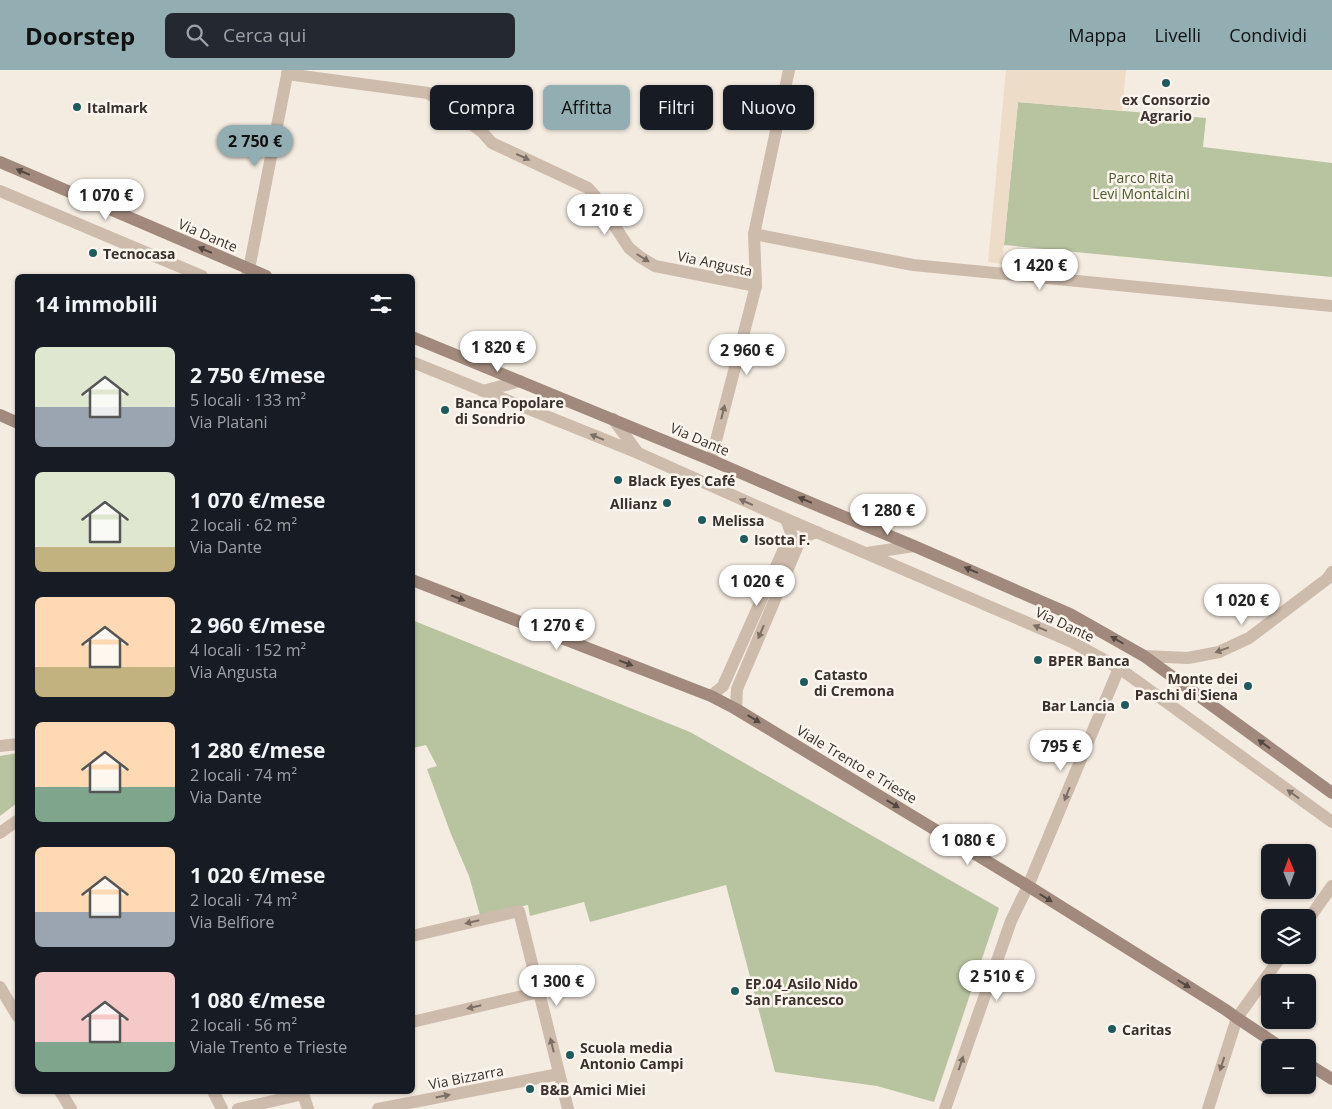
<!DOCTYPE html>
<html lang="it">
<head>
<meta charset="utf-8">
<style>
  :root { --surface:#171b24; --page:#242831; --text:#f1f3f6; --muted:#9ea1a6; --accent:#92aeb2 }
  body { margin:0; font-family:"Open Sans",sans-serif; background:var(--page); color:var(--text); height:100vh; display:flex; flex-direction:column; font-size:19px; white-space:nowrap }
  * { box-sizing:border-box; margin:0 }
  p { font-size:16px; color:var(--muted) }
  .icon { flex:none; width:28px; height:28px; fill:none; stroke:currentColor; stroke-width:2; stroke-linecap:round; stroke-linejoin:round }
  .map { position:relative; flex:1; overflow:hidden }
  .drawer { position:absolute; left:15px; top:204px; width:400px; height:820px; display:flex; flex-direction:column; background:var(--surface); border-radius:8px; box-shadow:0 1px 4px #0004 }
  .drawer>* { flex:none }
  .hud { position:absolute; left:430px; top:15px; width:475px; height:45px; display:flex; gap:10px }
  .needle { width:32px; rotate:359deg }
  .fabs { position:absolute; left:1261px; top:774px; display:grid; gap:10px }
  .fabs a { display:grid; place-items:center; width:55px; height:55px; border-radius:8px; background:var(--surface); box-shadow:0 1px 4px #0004; font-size:25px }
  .price { position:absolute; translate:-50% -42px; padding:0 11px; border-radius:18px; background:#fff; color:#222; font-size:16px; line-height:32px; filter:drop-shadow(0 1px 2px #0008) }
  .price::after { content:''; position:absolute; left:50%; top:30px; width:15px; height:11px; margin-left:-8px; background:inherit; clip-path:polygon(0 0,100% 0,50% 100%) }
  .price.active { background:var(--accent); color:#111 }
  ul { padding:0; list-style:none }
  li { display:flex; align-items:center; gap:15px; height:125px; padding:0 20px }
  li span { display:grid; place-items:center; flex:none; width:140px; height:100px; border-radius:8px; color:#555 }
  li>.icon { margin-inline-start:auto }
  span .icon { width:60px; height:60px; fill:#fffc; stroke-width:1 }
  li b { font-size:21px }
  h2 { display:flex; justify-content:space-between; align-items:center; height:60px; padding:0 20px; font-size:21px }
  .tag { padding:0 18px; border-radius:8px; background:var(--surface); box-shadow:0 1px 4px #0004; font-size:18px; line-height:45px }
  .tag.active { background:var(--accent); color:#111 }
  header { display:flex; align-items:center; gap:30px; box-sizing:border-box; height:70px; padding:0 25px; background:var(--accent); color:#111 }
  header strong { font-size:24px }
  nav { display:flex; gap:28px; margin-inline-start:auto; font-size:18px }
  .search { width:350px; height:45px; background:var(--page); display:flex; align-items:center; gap:12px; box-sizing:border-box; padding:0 18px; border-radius:8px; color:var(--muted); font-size:19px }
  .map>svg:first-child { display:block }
  .green { fill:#b8c4a0 }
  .plaza { fill:#ecdcc8 }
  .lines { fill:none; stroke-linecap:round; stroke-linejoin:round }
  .street { stroke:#cdbbac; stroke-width:12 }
  .secondary { stroke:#a18a7d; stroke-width:12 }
  .oneway { fill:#7d6f65 }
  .oneway2 { fill:#544640 }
  .poi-dot { fill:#1f5a5e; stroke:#fbf5ee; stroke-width:2 }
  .labels { text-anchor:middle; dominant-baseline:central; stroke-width:5; stroke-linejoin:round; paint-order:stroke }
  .poi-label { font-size:14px; font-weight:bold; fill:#3b302b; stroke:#fbf5ee; text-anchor:start }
  .park-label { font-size:14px; fill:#4a5a2e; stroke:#fbf5ee }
  .street-label { font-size:14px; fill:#3b302b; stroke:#fbf5ee }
</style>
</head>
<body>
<header>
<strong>Doorstep</strong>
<div class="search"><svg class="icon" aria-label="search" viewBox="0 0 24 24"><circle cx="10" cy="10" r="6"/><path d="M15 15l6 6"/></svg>Cerca qui</div>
<nav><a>Mappa</a><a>Livelli</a><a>Condividi</a></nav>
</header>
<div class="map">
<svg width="1332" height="1039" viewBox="0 0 1332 1039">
  <rect width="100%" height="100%" fill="#f4ebe1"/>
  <!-- green -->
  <g class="green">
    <polygon points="1018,32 1206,48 1203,77 1332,93 1332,207 1004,175"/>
    <polygon points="412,550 690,662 999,838 934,1032 877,1016 775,1002 726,815 590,852 584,832 530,846 528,835 480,845 469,806 451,764 427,699 437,696 426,675 413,678"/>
    <polygon points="17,683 17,733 0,746 0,686"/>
  </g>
  <!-- plaza -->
  <polygon class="plaza" points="1006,0 1126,0 1122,41 1018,32 1002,194 988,192"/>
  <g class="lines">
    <!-- street -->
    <g class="street">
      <polyline points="287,4 428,23 482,62 492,73 588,118 595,126 629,178 640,187 655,196 756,216"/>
      <polyline points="0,121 202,206"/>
      <polyline points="754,164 913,195 1332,236"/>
      <polyline points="247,206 249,199 288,0"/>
      <polyline points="412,292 638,383 777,445 1072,572 1119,598 1332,752"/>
      <polyline points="483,321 520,311"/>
      <polyline points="613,349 638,383"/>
      <polyline points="711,390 756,216 754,164 789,0"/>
      <polyline points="867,483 914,476"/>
      <polyline points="1144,586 1188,588 1219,582 1249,568 1327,509 1332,502"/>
      <polyline points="711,626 723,616 791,463 786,449"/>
      <polyline points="736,639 737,619 801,468 817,462"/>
      <polyline points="0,676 18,674"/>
      <polyline points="0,763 18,750"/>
      <polyline points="1308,850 1332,816"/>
      <polyline points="412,866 519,841 568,1039"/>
      <polyline points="0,917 18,947"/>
      <polyline points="412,952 539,922"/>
      <polyline points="60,1021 71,1039"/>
      <polyline points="213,1021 222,1039"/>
      <polyline points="302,1021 308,1039"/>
      <polyline points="238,1039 303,1024"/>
      <polyline points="378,1039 559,1004"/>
      <polyline points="945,1039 1011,851 1028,816 1119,598"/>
      <polyline points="1208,1039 1237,948 1282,885"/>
    </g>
    <!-- secondary -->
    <g class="secondary">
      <polyline points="0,92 266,206"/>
      <polyline points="412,267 711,390 785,422 914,476 1070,544 1144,586 1332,723"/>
      <polyline points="0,345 18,353"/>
      <polyline points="412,510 711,626 736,639 1028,816 1226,940 1237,948 1282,978"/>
      <polyline points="1308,994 1332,1009"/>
    </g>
  </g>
  <!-- one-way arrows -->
  <defs><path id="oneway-solid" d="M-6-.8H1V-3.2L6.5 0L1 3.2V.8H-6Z" transform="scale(1.25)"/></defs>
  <g class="oneway">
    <use href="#oneway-solid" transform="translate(523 87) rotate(25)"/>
    <use href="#oneway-solid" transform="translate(643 188) rotate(32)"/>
    <use href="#oneway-solid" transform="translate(723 342) rotate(-76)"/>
    <use href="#oneway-solid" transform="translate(597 367) rotate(-158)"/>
    <use href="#oneway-solid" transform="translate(746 432) rotate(-156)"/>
    <use href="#oneway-solid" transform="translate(1040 558) rotate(-157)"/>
    <use href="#oneway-solid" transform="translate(761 562) rotate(113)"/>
    <use href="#oneway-solid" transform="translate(1222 580) rotate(160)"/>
    <use href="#oneway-solid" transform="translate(1067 724) rotate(112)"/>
    <use href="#oneway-solid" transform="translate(1293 724) rotate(-144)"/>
    <use href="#oneway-solid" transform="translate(472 852) rotate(167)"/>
    <use href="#oneway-solid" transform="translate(474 937) rotate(167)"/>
    <use href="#oneway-solid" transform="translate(552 975) rotate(-104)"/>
    <use href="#oneway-solid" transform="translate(961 993) rotate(-71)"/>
    <use href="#oneway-solid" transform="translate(1222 994) rotate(108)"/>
    <use href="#oneway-solid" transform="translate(443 1026) rotate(-11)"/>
  </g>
  <g class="oneway2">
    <use href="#oneway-solid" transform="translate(23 102) rotate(-157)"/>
    <use href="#oneway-solid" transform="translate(205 180) rotate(-157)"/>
    <use href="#oneway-solid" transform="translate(805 430) rotate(-157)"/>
    <use href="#oneway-solid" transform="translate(971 500) rotate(-157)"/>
    <use href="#oneway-solid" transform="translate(458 528) rotate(21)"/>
    <use href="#oneway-solid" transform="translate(1117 570) rotate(-150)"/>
    <use href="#oneway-solid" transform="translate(626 593) rotate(21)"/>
    <use href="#oneway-solid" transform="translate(754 649) rotate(31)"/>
    <use href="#oneway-solid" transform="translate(1264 674) rotate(-144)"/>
    <use href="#oneway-solid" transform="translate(893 734) rotate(31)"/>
    <use href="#oneway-solid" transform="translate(1046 828) rotate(32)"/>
    <use href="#oneway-solid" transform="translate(1184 914) rotate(32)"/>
  </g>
  <!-- markers -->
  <g class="poi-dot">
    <circle cx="1166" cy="13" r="5"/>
    <circle cx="77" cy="37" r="5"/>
    <circle cx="93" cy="183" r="5"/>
    <circle cx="445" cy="340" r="5"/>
    <circle cx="618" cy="410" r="5"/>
    <circle cx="667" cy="433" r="5"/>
    <circle cx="702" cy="450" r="5"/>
    <circle cx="744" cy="469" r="5"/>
    <circle cx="1038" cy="590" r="5"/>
    <circle cx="804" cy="612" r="5"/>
    <circle cx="1248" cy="616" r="5"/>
    <circle cx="1125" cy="635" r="5"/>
    <circle cx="735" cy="921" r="5"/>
    <circle cx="1112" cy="959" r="5"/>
    <circle cx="570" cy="985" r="5"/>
    <circle cx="530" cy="1019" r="5"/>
  </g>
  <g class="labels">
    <!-- poi labels -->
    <g class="poi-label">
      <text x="1166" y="29" text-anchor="middle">ex Consorzio<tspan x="1166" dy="16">Agrario</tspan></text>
      <text x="87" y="37">Italmark</text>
      <text x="103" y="183">Tecnocasa</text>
      <text x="455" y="332">Banca Popolare<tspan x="455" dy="16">di Sondrio</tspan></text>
      <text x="628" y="410">Black Eyes Café</text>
      <text x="657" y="433" text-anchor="end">Allianz</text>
      <text x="712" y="450">Melissa</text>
      <text x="754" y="469">Isotta F.</text>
      <text x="1048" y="590">BPER Banca</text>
      <text x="814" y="604">Catasto<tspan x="814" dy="16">di Cremona</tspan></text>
      <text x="1238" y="608" text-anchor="end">Monte dei<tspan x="1238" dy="16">Paschi di Siena</tspan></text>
      <text x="1115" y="635" text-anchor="end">Bar Lancia</text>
      <text x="745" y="913">EP.04_Asilo Nido<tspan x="745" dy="16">San Francesco</tspan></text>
      <text x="1122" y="959">Caritas</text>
      <text x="580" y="977">Scuola media<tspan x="580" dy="16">Antonio Campi</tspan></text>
      <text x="540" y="1019">B&amp;B Amici Miei</text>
    </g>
    <!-- park labels -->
    <g class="park-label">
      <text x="1141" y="107">Parco Rita<tspan x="1141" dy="16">Levi Montalcini</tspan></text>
    </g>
    <!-- street labels -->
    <g class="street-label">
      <text transform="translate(208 165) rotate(23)">Via Dante</text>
      <text transform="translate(715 193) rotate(12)">Via Angusta</text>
      <text transform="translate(700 369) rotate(23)">Via Dante</text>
      <text transform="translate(1065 554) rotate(25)">Via Dante</text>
      <text transform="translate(857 694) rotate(31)">Viale Trento e Trieste</text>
      <text transform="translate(466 1007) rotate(-11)">Via Bizzarra</text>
    </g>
  </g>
</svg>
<div class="fabs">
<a><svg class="needle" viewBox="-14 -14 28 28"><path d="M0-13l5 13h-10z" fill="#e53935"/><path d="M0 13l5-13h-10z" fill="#9ea1a6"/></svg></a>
<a><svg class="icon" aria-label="layers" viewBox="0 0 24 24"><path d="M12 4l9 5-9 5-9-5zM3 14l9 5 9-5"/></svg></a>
<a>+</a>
<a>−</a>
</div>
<b class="price active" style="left:255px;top:97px">2 750 €</b>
<b class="price" style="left:106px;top:151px">1 070 €</b>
<b class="price" style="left:605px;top:166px">1 210 €</b>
<b class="price" style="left:1040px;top:221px">1 420 €</b>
<b class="price" style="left:498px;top:303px">1 820 €</b>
<b class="price" style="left:747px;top:306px">2 960 €</b>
<b class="price" style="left:888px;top:466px">1 280 €</b>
<b class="price" style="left:757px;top:537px">1 020 €</b>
<b class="price" style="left:1242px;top:556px">1 020 €</b>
<b class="price" style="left:557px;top:581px">1 270 €</b>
<b class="price" style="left:1061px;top:702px">795 €</b>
<b class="price" style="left:968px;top:796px">1 080 €</b>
<b class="price" style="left:997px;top:932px">2 510 €</b>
<b class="price" style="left:557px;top:937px">1 300 €</b>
<div class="hud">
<a class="tag">Compra</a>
<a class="tag active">Affitta</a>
<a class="tag">Filtri</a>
<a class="tag">Nuovo</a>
</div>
<section class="drawer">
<h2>14 immobili<svg class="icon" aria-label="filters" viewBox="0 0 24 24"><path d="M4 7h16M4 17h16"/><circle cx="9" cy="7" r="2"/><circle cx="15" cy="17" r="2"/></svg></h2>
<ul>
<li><span style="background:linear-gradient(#dfe7d0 60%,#9aa5b1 0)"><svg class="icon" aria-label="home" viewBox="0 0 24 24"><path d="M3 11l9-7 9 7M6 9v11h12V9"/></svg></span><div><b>2 750 €/mese</b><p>5 locali · 133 m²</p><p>Via Platani</p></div></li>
<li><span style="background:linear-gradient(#dfe7d0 75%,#c2b280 0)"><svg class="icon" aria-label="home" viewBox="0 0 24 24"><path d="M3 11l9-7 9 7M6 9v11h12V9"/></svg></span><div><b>1 070 €/mese</b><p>2 locali · 62 m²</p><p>Via Dante</p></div></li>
<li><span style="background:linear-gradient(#ffd9b3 70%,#c2b280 0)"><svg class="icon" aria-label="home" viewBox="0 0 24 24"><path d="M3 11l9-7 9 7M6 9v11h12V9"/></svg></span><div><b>2 960 €/mese</b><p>4 locali · 152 m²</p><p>Via Angusta</p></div></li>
<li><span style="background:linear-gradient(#ffd9b3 65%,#7fa58c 0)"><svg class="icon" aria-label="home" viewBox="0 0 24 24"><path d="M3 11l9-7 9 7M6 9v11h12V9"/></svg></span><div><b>1 280 €/mese</b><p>2 locali · 74 m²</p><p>Via Dante</p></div></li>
<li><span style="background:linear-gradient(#ffd9b3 65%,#9aa5b1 0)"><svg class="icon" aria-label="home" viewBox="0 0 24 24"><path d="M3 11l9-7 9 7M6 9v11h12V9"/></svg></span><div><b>1 020 €/mese</b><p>2 locali · 74 m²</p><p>Via Belfiore</p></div></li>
<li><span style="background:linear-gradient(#f6c9c9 70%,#7fa58c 0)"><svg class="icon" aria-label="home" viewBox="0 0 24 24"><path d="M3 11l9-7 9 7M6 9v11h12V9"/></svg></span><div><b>1 080 €/mese</b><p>2 locali · 56 m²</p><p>Viale Trento e Trieste</p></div></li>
</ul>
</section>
</div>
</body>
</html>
